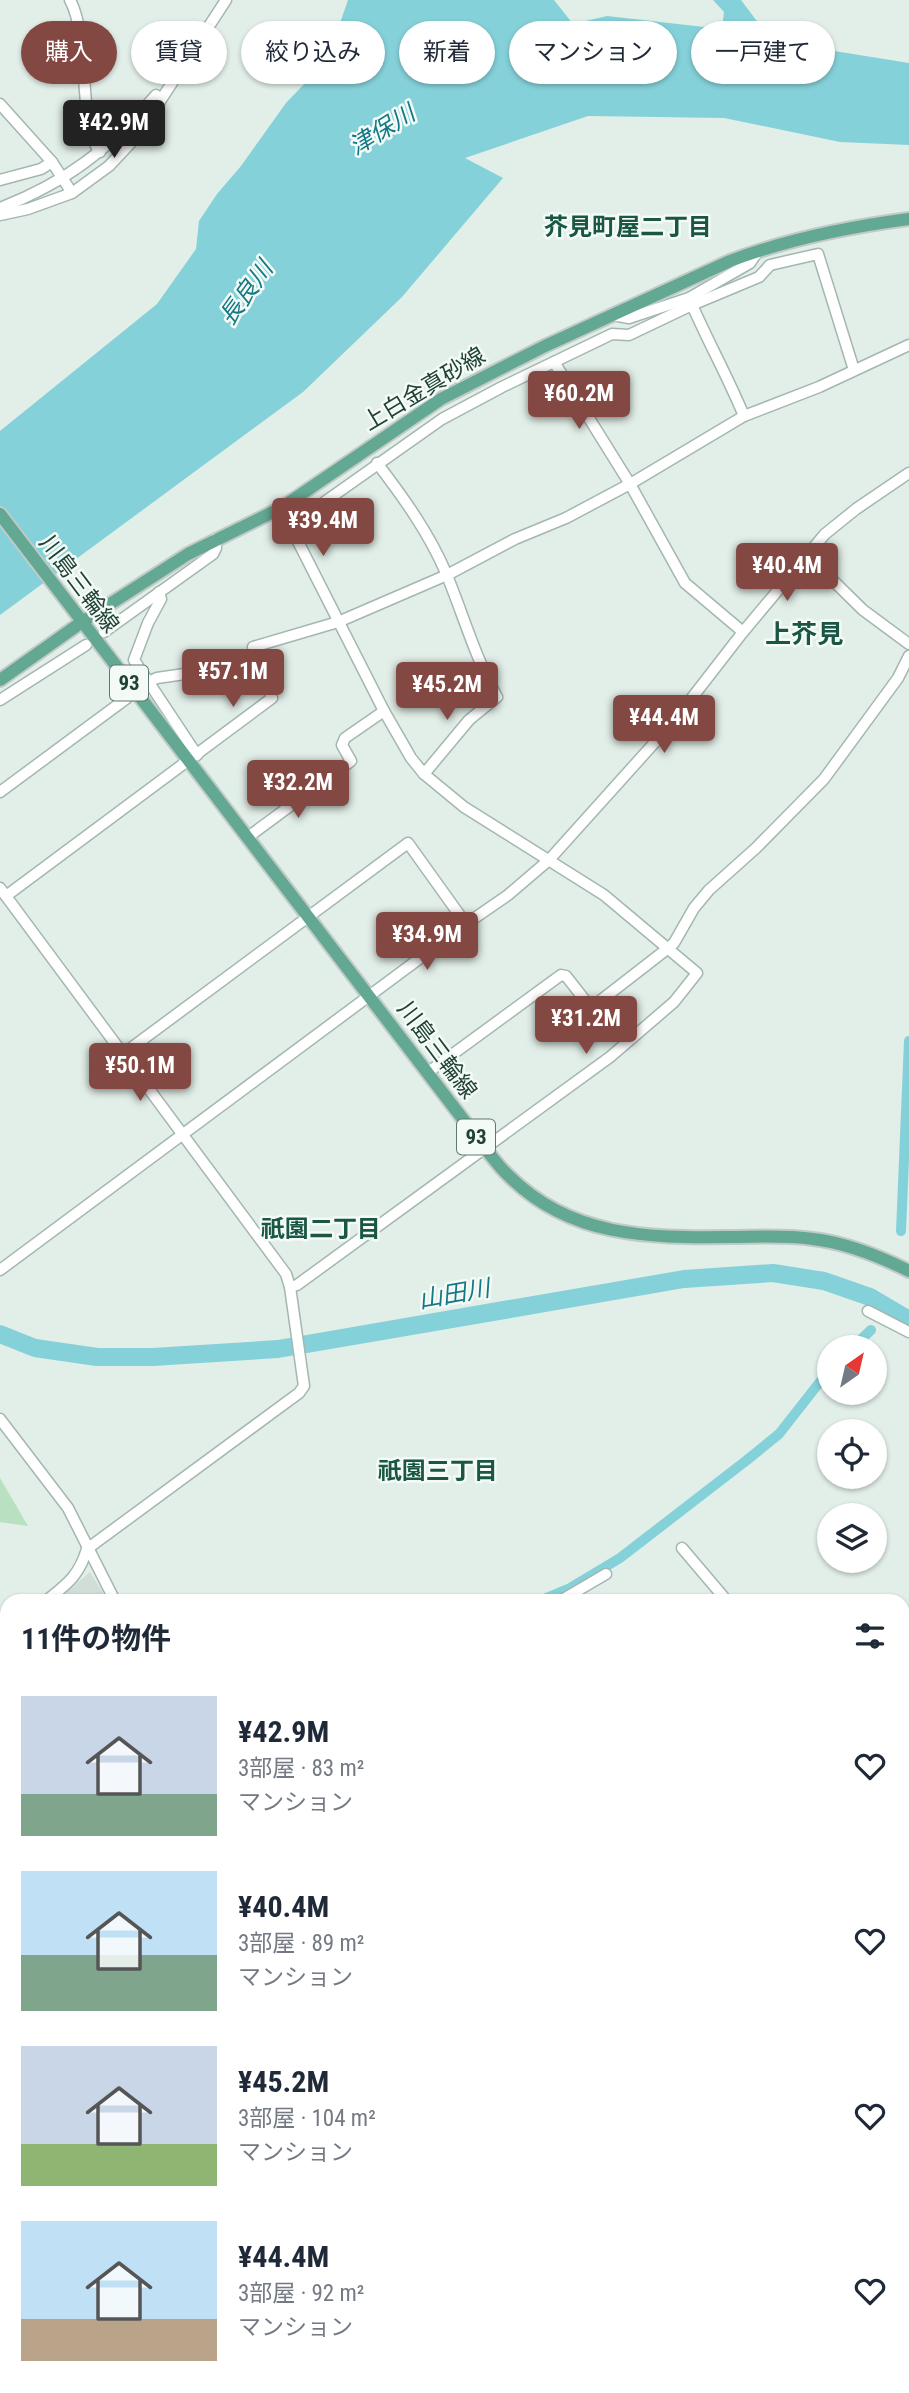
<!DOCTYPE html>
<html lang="ja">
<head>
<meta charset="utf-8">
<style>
  :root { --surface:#fff; --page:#f2f2f3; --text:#1f2937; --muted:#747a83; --accent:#844842 }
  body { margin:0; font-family:"Roboto Condensed","Noto Sans JP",sans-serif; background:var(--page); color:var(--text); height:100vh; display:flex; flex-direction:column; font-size:26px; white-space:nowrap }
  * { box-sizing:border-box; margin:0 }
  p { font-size:23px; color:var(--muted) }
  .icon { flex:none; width:38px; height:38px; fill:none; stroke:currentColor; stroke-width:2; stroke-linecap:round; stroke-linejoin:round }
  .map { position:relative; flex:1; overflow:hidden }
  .side { position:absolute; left:0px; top:1594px; width:910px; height:800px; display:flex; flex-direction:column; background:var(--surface); border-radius:21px 21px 0 0; box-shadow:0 2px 5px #0004 }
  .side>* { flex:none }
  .hud { position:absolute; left:21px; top:21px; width:868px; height:63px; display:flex; gap:14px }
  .needle { width:46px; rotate:34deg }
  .buttons { position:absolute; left:817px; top:1335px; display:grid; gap:14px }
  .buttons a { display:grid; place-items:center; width:70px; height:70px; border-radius:50%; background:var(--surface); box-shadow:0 2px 5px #0004; font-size:35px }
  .price { position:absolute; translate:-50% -60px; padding:0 16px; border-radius:7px; background:var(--accent); color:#fff; font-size:23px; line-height:46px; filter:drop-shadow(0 2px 4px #0008) }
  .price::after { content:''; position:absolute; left:50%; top:42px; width:21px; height:16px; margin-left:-10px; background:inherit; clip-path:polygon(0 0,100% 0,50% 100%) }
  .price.selected { background:#222; color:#fff }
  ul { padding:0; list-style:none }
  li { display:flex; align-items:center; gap:21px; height:175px; padding:0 21px }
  li span { display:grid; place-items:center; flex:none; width:196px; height:140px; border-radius:0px; color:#555 }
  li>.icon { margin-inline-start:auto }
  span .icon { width:84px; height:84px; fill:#fffc; stroke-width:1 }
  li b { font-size:30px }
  h2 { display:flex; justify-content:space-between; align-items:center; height:84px; padding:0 21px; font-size:30px }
  .tag { padding:0 24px; border-radius:32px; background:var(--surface); box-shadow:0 2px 5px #0004; font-size:24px; line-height:63px }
  .tag.selected { background:var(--accent); color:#fff }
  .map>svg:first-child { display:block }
  .built { fill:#d0ded7 }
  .green { fill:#b9e1c1 }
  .water { fill:#85d1d9 }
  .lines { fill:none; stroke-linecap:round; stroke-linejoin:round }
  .canal { stroke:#85d1d9; stroke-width:10 }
  .river { stroke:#85d1d9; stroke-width:18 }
  .minor-casing { stroke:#a4b7af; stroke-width:13 }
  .major-casing { stroke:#c1cac7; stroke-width:16 }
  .highway-casing { stroke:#c1cac7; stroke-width:18 }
  .minor { stroke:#fff; stroke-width:10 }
  .major { stroke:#62a892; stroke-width:12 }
  .highway { stroke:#28715d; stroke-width:14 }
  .labels { text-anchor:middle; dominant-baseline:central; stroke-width:5; stroke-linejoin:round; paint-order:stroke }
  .shield { fill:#f4faf6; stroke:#607970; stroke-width:2 }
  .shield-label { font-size:21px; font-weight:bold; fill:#204236 }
  .street-label { font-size:23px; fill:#204236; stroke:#f4faf6 }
  .water-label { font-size:24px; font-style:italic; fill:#137985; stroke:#f4faf6 }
  .neighbourhood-label { font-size:24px; font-weight:bold; fill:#195643; stroke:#f4faf6 }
  .quarter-label { font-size:26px; font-weight:bold; fill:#195643; stroke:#f4faf6 }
</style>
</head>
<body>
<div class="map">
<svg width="909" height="2393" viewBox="0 0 909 2393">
  <rect width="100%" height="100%" fill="#e2eee8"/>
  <!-- built -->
  <g class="built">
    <polygon points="90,1572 108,1601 53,1601 75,1585"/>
    <polygon points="7,1635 7,1750 0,1744 0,1639"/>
  </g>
  <!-- green -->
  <polygon class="green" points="0,1478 28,1526 0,1522"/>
  <!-- water -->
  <polygon class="water" points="348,0 554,0 573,24 607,16 722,29 724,12 713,0 741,0 772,41 909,63 909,145 840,142 724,118 588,116 465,158 503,178 402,297 303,392 0,615 0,431 157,304 196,249 199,221 217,194 241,166 286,103 310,78 340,23"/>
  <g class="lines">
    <!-- canal -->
    <g class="canal">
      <polyline points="901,1231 909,1041"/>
      <polyline points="852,1348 871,1330"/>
      <polyline points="539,1601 570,1588 620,1558 747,1460 779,1434 830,1369"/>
      <polyline points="0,1989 7,1980"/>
    </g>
    <!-- river -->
    <polyline class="river" points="0,1334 35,1348 97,1357 153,1357 278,1349 684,1279 773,1273 824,1281 870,1297 909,1320"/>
    <!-- minor casing -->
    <g class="minor-casing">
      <g id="minor">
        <path d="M70,0c21,39 7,125 30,152"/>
        <polyline points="0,104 52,162 72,193"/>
        <polyline points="0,180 41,169 52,162"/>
        <path d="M0,208c67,-26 109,-59 156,-113"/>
        <polyline points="0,215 28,209 72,193 109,166 138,135 226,0"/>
        <polyline points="689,298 750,263 758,251"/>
        <path d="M613,315l16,3 60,-20c17,40 38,77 55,118"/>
        <polyline points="554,362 630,484 685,583 743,632"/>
        <path d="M377,463c26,34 52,70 69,110 17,41 29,84 51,124l-28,23 -45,54"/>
        <polyline points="323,503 442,419 502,387 612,334 629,335 692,305 759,277 770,265 818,254 854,370"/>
        <polyline points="281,508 384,711 411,758 424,774 464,807 604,895 697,973 674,1002 610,1057 297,1285 290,1287"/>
        <polyline points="807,555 863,610 909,644"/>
        <polyline points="159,592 161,599 148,623 134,660 197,755"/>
        <polyline points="104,632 213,554 216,548 215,539"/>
        <polyline points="146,683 157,678 226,668 255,652"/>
        <polyline points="0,700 86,645"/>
        <polyline points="0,792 127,698"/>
        <polyline points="248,837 351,761 342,745 345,738 384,711"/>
        <path d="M0,888l286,386 4,13 14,99 -5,7 -212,156c-8,27 -20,35 -41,52"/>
        <polyline points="6,896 272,698 253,647 338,622 447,575 515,539 566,518 630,484 744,416 819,387 909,345"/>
        <polyline points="123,1054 408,843 466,924"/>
        <polyline points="427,1073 561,975 566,976 591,1008 667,949 674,943 694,908 709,890 756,848 824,779 898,678 909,656"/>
        <polyline points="0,1270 466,924 508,895 549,860 674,721 743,632 825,534 856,509 909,473"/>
        <polyline points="868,1311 909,1332"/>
        <polyline points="0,1419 68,1508 115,1601"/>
        <polyline points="682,1548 727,1601"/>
        <polyline points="560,1601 606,1574"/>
        <polyline points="0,1635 7,1628"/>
        <polyline points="903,1655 909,1660"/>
        <polyline points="903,1758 909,1763"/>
        <polyline points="903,1846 909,1833"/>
        <polyline points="903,1854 909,1858"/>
        <polyline points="0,1882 7,1876"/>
        <polyline points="0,2034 7,2032"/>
        <polyline points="0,2073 7,2080"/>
        <polyline points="903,2178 909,2168"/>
        <polyline points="903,2198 909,2202"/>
        <polyline points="0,2230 7,2237"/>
        <polyline points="239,2387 242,2393"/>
        <polyline points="850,2387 860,2393"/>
        <polyline points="11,2393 16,2393"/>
        <polyline points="106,2393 109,2387"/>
        <polyline points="182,2393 199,2387"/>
        <polyline points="446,2393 449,2387"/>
        <polyline points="667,2393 671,2387"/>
        <polyline points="774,2393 778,2387"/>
      </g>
    </g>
    <!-- major casing -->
    <g class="major-casing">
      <g id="major">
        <path d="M0,514l485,634c8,10 15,20 24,28 61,61 140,62 219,61 28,0 57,-2 85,2 34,4 66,17 96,32"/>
        <path d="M0,680l82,-58 106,-68 93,-46 160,-109 104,-53 185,-85c58,-22 118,-34 179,-42"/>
      </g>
    </g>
    <!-- highway casing -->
    <g class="highway-casing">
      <g id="highway">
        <polyline points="903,2009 909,2006"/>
        <polyline points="0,2319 7,2316"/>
      </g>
    </g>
    <!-- minor -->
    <use href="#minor" class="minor"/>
    <!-- major -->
    <use href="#major" class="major"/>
    <!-- highway -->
    <use href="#highway" class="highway"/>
  </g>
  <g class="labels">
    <!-- shield labels -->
    <g class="shield">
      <rect x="110" y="665.5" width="38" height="35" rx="5"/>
      <rect x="457" y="1119.5" width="38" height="35" rx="5"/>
    </g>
    <g class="shield-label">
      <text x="129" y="683">93</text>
      <text x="476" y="1137">93</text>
    </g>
    <!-- street labels -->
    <g class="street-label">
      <text transform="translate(424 389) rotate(-31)">上白金真砂線</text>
      <text transform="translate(79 584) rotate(53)">川島三輪線</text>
      <text transform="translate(437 1050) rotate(53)">川島三輪線</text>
    </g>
    <!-- water labels -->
    <g class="water-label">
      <text transform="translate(382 130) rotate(-32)">津保川</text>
      <text transform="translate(246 293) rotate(-54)">長良川</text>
      <text transform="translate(454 1294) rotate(-10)">山田川</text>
    </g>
    <!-- neighbourhood labels -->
    <g class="neighbourhood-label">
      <text x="628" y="227">芥見町屋二丁目</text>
      <text x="321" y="1229">祇園二丁目</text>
      <text x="438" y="1471">祇園三丁目</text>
    </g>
    <!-- quarter labels -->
    <g class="quarter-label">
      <text x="804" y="634">上芥見</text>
    </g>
  </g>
</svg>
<div class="buttons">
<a><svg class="needle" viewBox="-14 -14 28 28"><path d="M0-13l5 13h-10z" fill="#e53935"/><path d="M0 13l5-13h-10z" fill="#747a83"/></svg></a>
<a><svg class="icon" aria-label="locate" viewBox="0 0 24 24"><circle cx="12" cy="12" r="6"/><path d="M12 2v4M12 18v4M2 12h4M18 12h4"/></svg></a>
<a><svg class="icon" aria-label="layers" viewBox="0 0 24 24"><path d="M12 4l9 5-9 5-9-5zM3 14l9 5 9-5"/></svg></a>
</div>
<b class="price selected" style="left:114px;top:160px">¥42.9M</b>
<b class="price" style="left:579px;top:431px">¥60.2M</b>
<b class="price" style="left:323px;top:558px">¥39.4M</b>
<b class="price" style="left:787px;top:603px">¥40.4M</b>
<b class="price" style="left:233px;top:709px">¥57.1M</b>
<b class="price" style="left:447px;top:722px">¥45.2M</b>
<b class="price" style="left:664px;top:755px">¥44.4M</b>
<b class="price" style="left:298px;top:820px">¥32.2M</b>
<b class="price" style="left:427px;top:972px">¥34.9M</b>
<b class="price" style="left:586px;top:1056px">¥31.2M</b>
<b class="price" style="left:140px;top:1103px">¥50.1M</b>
<div class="hud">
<a class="tag selected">購入</a>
<a class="tag">賃貸</a>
<a class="tag">絞り込み</a>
<a class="tag">新着</a>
<a class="tag">マンション</a>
<a class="tag">一戸建て</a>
</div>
<section class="side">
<h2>11件の物件<svg class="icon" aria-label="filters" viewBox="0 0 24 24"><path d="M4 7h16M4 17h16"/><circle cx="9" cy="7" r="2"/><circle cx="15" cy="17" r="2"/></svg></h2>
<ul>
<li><span style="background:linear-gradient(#c9d6e8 70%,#7fa58c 0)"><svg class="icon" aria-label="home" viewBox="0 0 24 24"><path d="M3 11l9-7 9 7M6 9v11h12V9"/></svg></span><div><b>¥42.9M</b><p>3部屋 · 83 m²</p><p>マンション</p></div><svg class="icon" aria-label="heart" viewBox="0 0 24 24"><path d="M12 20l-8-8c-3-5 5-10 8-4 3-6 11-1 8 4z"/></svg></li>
<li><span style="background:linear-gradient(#bfe0f5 60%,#7fa58c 0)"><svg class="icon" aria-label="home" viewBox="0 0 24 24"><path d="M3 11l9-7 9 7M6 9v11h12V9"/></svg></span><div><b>¥40.4M</b><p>3部屋 · 89 m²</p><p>マンション</p></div><svg class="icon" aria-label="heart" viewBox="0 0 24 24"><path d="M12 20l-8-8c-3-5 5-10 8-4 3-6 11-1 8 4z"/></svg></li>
<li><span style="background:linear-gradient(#c9d6e8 70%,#8fb573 0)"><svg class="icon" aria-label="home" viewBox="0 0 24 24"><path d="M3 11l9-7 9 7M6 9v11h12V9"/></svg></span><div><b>¥45.2M</b><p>3部屋 · 104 m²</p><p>マンション</p></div><svg class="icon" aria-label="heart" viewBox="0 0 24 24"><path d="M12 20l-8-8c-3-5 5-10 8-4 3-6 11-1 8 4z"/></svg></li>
<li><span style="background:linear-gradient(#bfe0f5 70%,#b9a48a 0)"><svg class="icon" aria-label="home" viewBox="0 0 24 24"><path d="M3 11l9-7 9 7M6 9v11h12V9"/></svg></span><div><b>¥44.4M</b><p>3部屋 · 92 m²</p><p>マンション</p></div><svg class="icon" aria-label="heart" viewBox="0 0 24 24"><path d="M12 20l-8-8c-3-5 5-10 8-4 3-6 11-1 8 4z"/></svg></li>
</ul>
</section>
</div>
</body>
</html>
